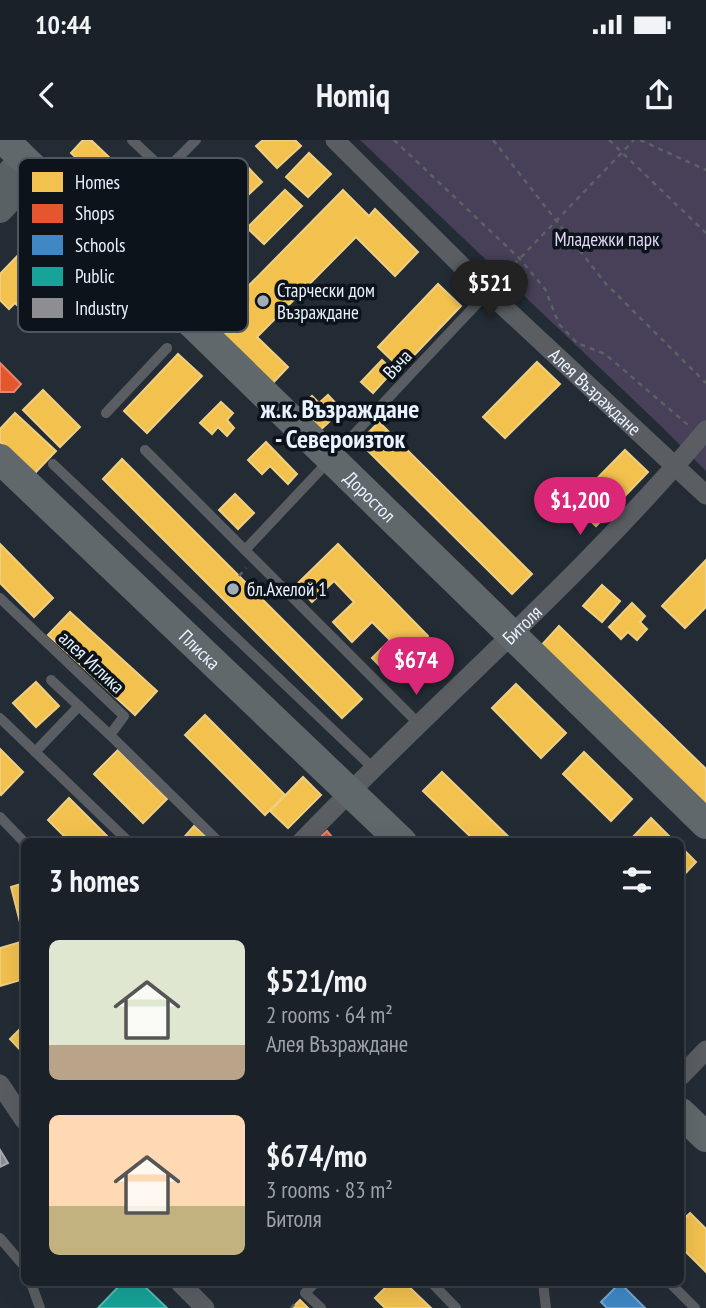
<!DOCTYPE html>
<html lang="en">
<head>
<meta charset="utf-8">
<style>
  :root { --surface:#1a2128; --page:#232930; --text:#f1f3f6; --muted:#9fa3a8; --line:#383e45; --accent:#db2777 }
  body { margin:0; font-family:"PT Sans Narrow",sans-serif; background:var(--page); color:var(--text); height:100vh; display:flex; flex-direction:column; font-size:26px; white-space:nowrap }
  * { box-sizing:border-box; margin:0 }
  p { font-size:23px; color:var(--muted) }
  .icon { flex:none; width:38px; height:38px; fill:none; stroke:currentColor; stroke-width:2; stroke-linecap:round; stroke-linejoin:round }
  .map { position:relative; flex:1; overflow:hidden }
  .panel { position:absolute; left:21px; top:698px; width:663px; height:448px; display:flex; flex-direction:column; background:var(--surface); border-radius:10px; box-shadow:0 7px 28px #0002,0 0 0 2px var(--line) }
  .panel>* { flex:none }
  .price { position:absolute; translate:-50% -60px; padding:0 16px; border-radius:24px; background:var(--accent); color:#fff; font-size:23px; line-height:46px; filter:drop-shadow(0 2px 4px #0008) }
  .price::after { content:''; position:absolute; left:50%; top:42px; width:21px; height:16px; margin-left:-10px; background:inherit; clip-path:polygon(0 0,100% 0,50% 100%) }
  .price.active { background:#222; color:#fff }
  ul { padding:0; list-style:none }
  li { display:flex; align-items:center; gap:21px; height:175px; padding:0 28px }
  li span { display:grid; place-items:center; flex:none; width:196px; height:140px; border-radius:10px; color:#555 }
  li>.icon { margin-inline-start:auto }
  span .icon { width:84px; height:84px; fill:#fffc; stroke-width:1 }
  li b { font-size:30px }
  h2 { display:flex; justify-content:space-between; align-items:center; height:84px; padding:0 28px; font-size:30px }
  .status { display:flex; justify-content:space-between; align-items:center; height:49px; padding:0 35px; background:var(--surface); direction:ltr }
  .status svg { height:19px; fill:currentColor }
  header { display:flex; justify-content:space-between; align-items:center; height:91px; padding:0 28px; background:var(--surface); font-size:32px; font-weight:600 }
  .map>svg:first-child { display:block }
  .green { fill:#484059 }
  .homes { fill:#f2c14e; stroke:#efd083; stroke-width:2 }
  .shops { fill:#e4572e; stroke:#e5866d; stroke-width:2 }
  .schools { fill:#3f88c5; stroke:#72a8d6; stroke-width:2 }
  .public { fill:#17a398; stroke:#56bbb7; stroke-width:2 }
  .industry { fill:#8d8d92; stroke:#a8acb3; stroke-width:2 }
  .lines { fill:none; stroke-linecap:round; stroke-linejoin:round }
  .path { stroke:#5b6165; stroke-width:2.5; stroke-dasharray:5 5; stroke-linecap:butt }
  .lane { stroke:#5a5e62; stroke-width:10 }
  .street { stroke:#5a5e62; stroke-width:19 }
  .secondary { stroke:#5a6165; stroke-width:26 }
  .primary { stroke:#61686c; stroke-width:30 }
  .poi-dot { fill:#a3adb8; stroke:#0c131b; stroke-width:2.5 }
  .labels { text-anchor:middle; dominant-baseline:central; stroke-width:7; stroke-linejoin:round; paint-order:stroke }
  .park-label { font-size:19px; fill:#e2d7f6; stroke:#0c131b }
  .poi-label { font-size:19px; fill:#e8f3ff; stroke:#0c131b; text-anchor:start }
  .street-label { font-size:19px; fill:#e8f3ff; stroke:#0c131b }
  .district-label { font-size:26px; font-weight:bold; fill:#e8f3ff; stroke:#0c131b }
  .key { fill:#0c131b; stroke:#4e565f; stroke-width:2 }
  .key-label { font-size:19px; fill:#e8f3ff }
</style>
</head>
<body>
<div class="status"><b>10:44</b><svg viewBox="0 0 49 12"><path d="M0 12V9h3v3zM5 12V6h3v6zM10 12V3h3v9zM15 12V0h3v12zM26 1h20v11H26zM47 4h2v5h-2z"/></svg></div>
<header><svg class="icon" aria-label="back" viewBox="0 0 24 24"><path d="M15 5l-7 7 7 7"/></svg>Homiq<svg class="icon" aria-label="share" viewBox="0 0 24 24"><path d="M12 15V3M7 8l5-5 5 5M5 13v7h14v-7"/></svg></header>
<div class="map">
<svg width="706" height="1168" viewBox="0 0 706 1168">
  <rect width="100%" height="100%" fill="#232c35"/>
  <!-- green -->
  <polygon class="green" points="360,0 706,0 706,331 661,286"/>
  <!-- homes -->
  <g class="homes">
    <polygon points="83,0 91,0 111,19 96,36 71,13"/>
    <polygon points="263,0 295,0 301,6 277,28 256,6"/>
    <polygon points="309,13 331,34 308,57 286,37"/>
    <polygon points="242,21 262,42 235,67 215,46"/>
    <polygon points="285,50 302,66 264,104 247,88"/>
    <polygon points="343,50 369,76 375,69 418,112 395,136 356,97 257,197 288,227 270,246 209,186"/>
    <polygon points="48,84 60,96 64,92 74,102 63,113 65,115 17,165 15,163 9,169 0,160 0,134"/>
    <polygon points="438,144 461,166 401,229 378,207"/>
    <polygon points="178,214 202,236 147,293 124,271"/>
    <polygon points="382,220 393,231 373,253 361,242"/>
    <polygon points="537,222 560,244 505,298 483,277"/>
    <polygon points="43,250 80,287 60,307 23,270"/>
    <polygon points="328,255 342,270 318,292 297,270 312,256 319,263"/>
    <polygon points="221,262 233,273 227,280 234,288 227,296 218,287 212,294 200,283"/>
    <polygon points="15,273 56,311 34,334 0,302 0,289"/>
    <polygon points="379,282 532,434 512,454 359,302"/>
    <polygon points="266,302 297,334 288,344 270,326 262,334 248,320"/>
    <polygon points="625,310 648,332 596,386 572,364"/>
    <polygon points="122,319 362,559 342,578 103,339"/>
    <polygon points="235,354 254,373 238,389 219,370"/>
    <polygon points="0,404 53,458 34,477 0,443"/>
    <polygon points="338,404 428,496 389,535 372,518 390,500 372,482 352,502 333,482 354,462 334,441 312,462 296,445"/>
    <polygon points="706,420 706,467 685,488 662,466"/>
    <polygon points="602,445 620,461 602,482 583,466"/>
    <polygon points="632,463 645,476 640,482 647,489 637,500 628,492 621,499 609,487"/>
    <polygon points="70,472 157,551 135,575 48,495"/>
    <polygon points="559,486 706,629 706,671 539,508"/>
    <polygon points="36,542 59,566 36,587 13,563"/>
    <polygon points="516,544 566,593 541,618 492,568"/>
    <polygon points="205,575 285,655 265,675 185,595"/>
    <polygon points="0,609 23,632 1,655 0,654"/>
    <polygon points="118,610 167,659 143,683 94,634"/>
    <polygon points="584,612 632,659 611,681 563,634"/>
    <polygon points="442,632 514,702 476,702 423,651"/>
    <polygon points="303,637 321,655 288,688 270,671"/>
    <polygon points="69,658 113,702 70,702 48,680"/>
    <polygon points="651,678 675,702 634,702 631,699"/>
    <polygon points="194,686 212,702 180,702"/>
    <polygon points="681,707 696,722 681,738"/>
    <polygon points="24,743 24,789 22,790 11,747"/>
    <polygon points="24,801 24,839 0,846 0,808"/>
    <polygon points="24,885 24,914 10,899"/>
    <polygon points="690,1073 706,1089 706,1132 681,1107 681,1081"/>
    <polygon points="390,1143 405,1143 431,1168 385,1168 375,1158"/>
    <polygon points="300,1160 308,1168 292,1168"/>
  </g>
  <!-- shops -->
  <g class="shops">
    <polygon points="0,223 21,244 14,252 0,252"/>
    <polygon points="327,691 336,702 315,702"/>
  </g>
  <!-- schools -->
  <polygon class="schools" points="620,1143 645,1168 607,1168 601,1162"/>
  <!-- public -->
  <polygon class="public" points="122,1143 141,1143 167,1168 98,1168"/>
  <!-- industry -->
  <polygon class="industry" points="0,1010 8,1023 0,1027"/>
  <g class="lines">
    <!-- path -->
    <g class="path">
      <polyline points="394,0 519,118 545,149 559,184 577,203 605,214 688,285"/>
      <polyline points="493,0 606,144 706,243"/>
      <polyline points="609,0 706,93"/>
      <polyline points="640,0 706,30"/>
      <polyline points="77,138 95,121"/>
      <polyline points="500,139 634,0"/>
      <polyline points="239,436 246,428"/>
      <polyline points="291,1168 297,1161"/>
    </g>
    <!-- lane -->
    <g class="lane">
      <polyline points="132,0 165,31 196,0"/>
      <polyline points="106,273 167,208"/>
      <polyline points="145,310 418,583"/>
      <polyline points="53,324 373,628"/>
      <polyline points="245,410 488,152"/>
      <polyline points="0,458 124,576 110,595 219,702"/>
      <polyline points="51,540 110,595"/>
      <polyline points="0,578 129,702"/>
      <polyline points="35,612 79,566"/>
      <polyline points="0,677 24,702"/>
      <polyline points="0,1098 24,1126"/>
      <polyline points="31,1143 40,1168"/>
      <polyline points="315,1143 305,1153 321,1168"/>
      <polyline points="432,1143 456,1168"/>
      <polyline points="543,1143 546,1168"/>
      <polyline points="670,1143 695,1168"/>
    </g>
    <!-- street -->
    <g class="street">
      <path id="s1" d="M335,0l153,152 218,203"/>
      <path id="s2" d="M301,702c133,-139 281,-264 405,-412"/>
      <polyline points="681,936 706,910"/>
      <polyline points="0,944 24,980"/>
      <polyline points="180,1143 205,1168"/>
    </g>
    <!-- secondary -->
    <g class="secondary">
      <polyline points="0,43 23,18"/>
      <polyline points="0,70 36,31"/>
    </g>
    <!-- primary -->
    <g class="primary">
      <path id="s3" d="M4,0l702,684"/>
      <path id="s4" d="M0,319l402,383"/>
      <polyline points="681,973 706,997"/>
    </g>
  </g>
  <!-- markers -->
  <g class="poi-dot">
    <circle cx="263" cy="161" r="7"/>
    <circle cx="233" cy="449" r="7"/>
  </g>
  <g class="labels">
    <!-- park labels -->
    <g class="park-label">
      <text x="607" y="99">Младежки парк</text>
    </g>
    <!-- poi labels -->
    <g class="poi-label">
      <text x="277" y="150">Старчески дом<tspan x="277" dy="22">Възраждане</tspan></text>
      <text x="247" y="449">бл.Ахелой 1</text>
    </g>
    <!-- street labels -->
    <g class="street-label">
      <text transform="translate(397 224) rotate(-47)">Въча</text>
      <text stroke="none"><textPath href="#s1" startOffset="362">Алея Възраждане</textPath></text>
      <text stroke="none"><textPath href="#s3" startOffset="511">Доростол</textPath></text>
      <text stroke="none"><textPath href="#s2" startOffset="310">Битоля</textPath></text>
      <text stroke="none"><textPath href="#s4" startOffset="276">Плиска</textPath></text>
      <text transform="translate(92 522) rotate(43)">алея Иглика</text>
    </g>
    <!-- district labels -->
    <g class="district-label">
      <text x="340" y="268">ж.к. Възраждане<tspan x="340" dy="30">- Североизток</tspan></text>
    </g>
  </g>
  <!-- legend -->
  <rect x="18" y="18" width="230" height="174" rx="10" class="key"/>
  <rect x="32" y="32" width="31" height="20" fill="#f2c14e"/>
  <rect x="32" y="64" width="31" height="19" fill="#e4572e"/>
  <rect x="32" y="95" width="31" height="20" fill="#3f88c5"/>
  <rect x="32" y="127" width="31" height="19" fill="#17a398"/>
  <rect x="32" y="158" width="31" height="20" fill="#8d8d92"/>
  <g class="key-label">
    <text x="75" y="49">Homes</text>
    <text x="75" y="80">Shops</text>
    <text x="75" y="112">Schools</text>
    <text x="75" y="143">Public</text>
    <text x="75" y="175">Industry</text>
  </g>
</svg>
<b class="price active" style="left:490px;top:180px">$521</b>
<b class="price" style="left:580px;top:397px">$1,200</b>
<b class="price" style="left:416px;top:557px">$674</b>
<section class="panel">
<h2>3 homes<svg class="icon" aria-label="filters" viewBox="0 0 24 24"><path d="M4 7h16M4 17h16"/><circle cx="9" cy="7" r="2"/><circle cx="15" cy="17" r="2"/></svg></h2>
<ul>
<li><span style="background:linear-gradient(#dfe7d0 75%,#b9a48a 0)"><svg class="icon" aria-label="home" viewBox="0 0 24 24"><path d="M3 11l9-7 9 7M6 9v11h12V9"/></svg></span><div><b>$521/mo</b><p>2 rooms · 64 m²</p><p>Алея Възраждане</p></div></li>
<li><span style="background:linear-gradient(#ffd9b3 65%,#c2b280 0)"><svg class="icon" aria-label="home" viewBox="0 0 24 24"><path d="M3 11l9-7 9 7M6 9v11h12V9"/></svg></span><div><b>$674/mo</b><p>3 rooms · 83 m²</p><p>Битоля</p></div></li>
</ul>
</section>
</div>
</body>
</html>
